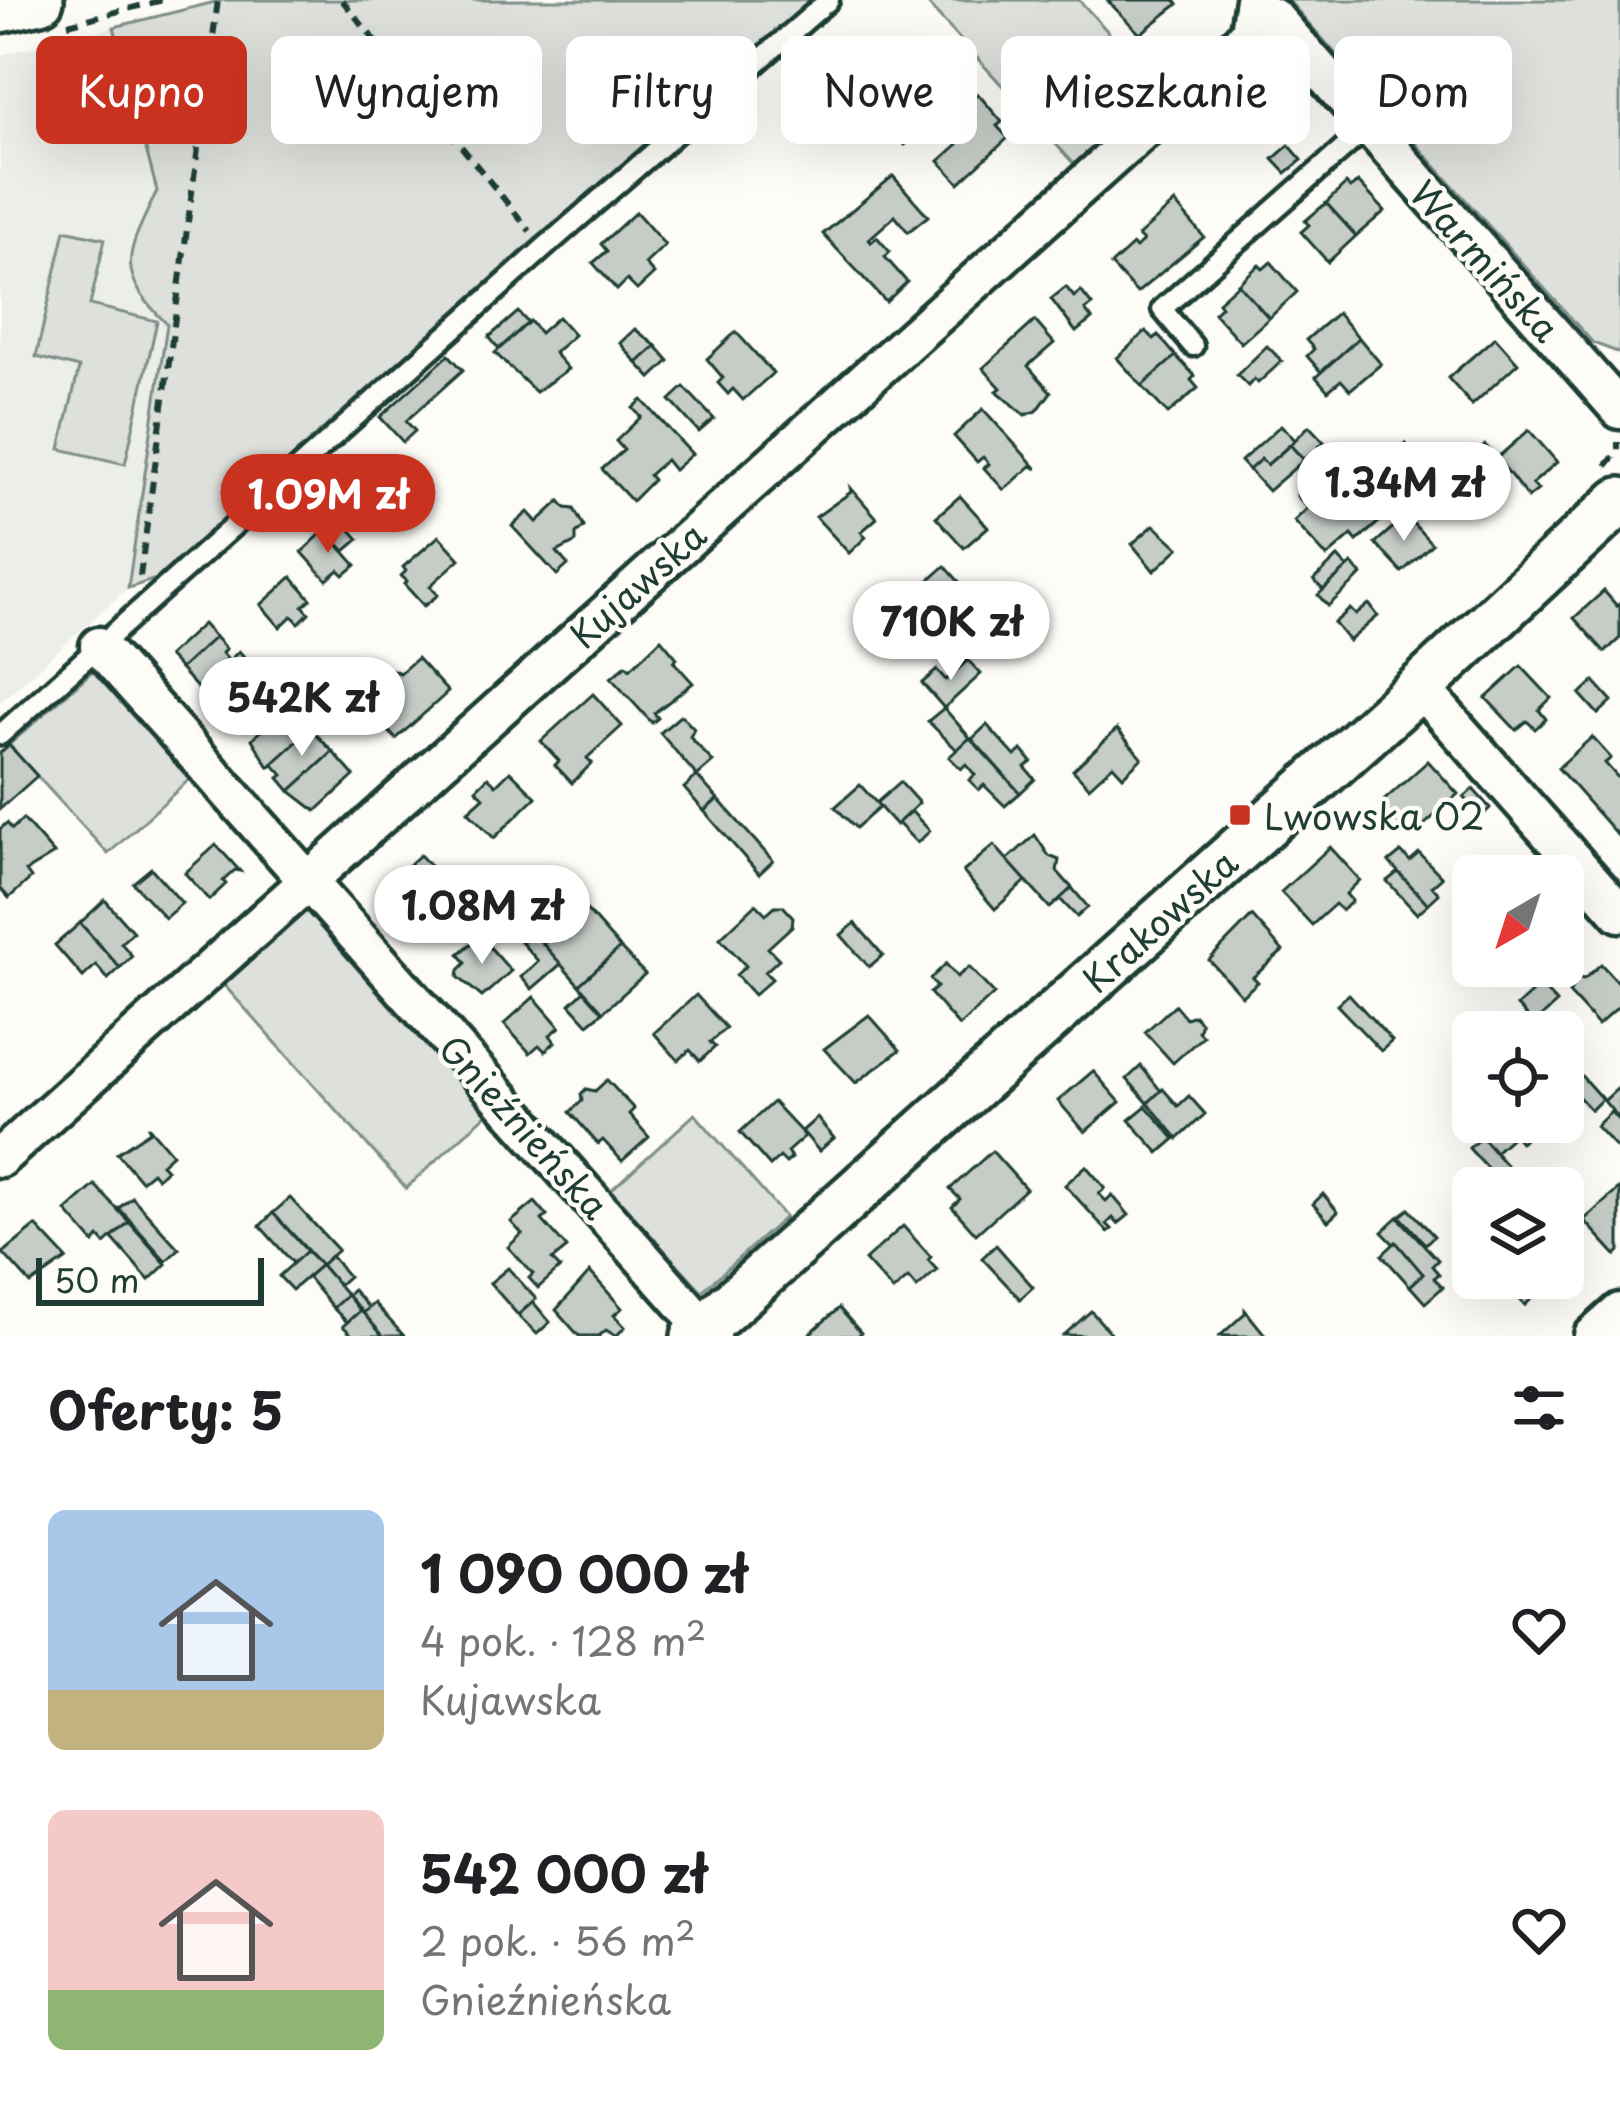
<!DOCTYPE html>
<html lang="pl">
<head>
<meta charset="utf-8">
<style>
  :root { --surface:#fff; --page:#f6f6f6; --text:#202124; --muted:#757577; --accent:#c8321e }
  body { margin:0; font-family:"Playpen Sans",sans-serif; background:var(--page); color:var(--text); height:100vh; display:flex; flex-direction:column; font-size:45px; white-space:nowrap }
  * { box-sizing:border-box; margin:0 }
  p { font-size:39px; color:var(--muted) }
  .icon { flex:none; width:66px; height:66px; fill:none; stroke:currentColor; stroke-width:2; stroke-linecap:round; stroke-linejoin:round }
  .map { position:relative; height:1336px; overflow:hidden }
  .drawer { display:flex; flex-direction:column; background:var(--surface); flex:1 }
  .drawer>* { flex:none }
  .hud { position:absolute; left:36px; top:36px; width:1548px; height:108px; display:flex; gap:24px }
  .needle { width:78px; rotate:219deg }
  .buttons { position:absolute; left:1452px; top:855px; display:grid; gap:24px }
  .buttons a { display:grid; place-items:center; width:132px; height:132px; border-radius:18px; background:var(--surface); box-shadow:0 12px 48px #0002; font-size:60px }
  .scale { position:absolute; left:36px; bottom:30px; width:228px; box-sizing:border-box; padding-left:12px; border:6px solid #1f3d34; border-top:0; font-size:33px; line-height:42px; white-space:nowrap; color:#1f3d34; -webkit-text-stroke:9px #fdfcf7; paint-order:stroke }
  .price { position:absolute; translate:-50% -102px; padding:0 27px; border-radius:42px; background:#fff; color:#222; font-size:39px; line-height:78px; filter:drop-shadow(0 3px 6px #0008) }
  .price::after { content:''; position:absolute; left:50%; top:72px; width:36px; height:27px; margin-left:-18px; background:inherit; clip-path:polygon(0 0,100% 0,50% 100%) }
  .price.on { background:var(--accent); color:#fff }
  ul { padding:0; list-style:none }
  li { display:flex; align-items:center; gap:36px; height:300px; padding:0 48px }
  li span { display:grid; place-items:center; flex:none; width:336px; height:240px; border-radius:18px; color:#555 }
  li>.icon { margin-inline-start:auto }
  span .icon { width:144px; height:144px; fill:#fffc; stroke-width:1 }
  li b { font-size:51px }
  h2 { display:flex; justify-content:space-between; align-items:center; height:144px; padding:0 48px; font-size:51px }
  .chip { padding:0 42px; border-radius:18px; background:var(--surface); box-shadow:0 12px 48px #0002; font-size:42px; line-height:108px }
  .chip.on { background:var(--accent); color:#fff }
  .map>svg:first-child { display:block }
  .built { fill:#eceee9 }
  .green { fill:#dde0db; stroke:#7e8e88; stroke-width:3 }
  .building { fill:#c6cdc7; stroke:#1f3d34; stroke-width:3 }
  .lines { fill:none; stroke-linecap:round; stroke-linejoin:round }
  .service-casing { stroke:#1f3d34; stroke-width:27 }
  .minor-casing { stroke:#1f3d34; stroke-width:45 }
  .tertiary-casing { stroke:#1f3d34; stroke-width:54 }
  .path { stroke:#1f3d34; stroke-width:6; stroke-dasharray:12 9; stroke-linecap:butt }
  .service { stroke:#fdfcf7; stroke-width:18 }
  .minor { stroke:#fdfcf7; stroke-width:36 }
  .tertiary { stroke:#fdfcf7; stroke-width:45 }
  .poi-dot { fill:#c8321e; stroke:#fdfcf7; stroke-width:4.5 }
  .labels { text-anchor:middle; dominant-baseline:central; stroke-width:9; stroke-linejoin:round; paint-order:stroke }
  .street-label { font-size:36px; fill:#1f3d34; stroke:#fdfcf7 }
  .poi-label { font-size:36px; fill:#1f3d34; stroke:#fdfcf7; text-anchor:start }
</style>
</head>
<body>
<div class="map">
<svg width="1620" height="1336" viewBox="0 0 1620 1336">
  <rect width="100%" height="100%" fill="#fdfcf7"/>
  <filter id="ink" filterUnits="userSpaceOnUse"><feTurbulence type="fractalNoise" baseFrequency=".00833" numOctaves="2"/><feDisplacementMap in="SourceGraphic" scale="24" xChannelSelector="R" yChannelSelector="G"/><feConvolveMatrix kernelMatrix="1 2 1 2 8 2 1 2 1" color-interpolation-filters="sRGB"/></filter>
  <g filter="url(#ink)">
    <!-- built -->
    <polygon class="built" points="216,2 128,588 0,702 0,55"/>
    <!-- green -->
    <g class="green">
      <path d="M223,0h593l-285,243 -375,336 -28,9 39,-264c-55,-54 -39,-71 -10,-133l-43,-164z"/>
      <polygon points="924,0 1079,0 1159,88 1074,164"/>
      <polygon points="1288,0 1620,0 1620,353 1593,343"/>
      <polygon points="65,230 105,239 90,305 157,321 125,464 60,449 79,368 36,357"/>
      <polygon points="95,669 192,777 108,854 9,745"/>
      <polygon points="309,909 488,1113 406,1188 224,985"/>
      <polygon points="695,1114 785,1217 702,1291 610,1191"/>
    </g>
    <!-- building -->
    <g class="building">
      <polygon points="1107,0 1174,0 1178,4 1140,34"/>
      <polygon points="978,94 1002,122 997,126 1008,138 959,183 939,161 958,144 942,126"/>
      <polygon points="899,114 917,135 905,145 887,124"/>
      <polygon points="1289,145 1302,160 1286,173 1273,159"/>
      <polygon points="893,176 928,216 908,232 895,216 869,239 871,242 877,237 890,252 885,257 907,282 886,302 823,234"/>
      <polygon points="1358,182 1385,211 1356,236 1326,203 1346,184 1350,188"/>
      <polygon points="1175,203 1204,237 1137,293 1111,265 1133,245 1136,248 1143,241 1138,236"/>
      <polygon points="1326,203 1356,236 1328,262 1301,232 1309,225 1305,221"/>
      <polygon points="636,212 665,245 645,264 654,274 637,290 627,280 617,290 593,263 607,251 601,244"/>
      <polygon points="1271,262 1297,292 1269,318 1238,284 1259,265 1263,269"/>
      <polygon points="1238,284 1269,318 1241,343 1214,313 1221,306 1218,302"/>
      <polygon points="1066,287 1074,297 1081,291 1092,305 1085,310 1092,319 1076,332 1051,299"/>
      <polygon points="518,312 528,323 499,349 489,337"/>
      <polygon points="1337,313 1359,338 1321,372 1307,356 1314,349 1306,340"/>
      <polygon points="558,317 574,335 554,353 568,369 536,392 495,353 530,321 540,333"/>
      <polygon points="1035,321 1054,343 1028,366 1051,392 1037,411 1025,415 997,391 1001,388 983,368"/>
      <polygon points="635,329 656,346 637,363 620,343"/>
      <polygon points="1146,331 1154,339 1158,335 1176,356 1142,386 1117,358"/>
      <polygon points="736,332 773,373 743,400 733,389 728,394 718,383 723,378 707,359"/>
      <polygon points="1495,337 1518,363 1472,405 1448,378"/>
      <polygon points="1359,338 1381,364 1350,390 1341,380 1328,391 1316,377"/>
      <polygon points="656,346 669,361 651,378 637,363"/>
      <polygon points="1267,346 1282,361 1258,383 1254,379 1248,386 1237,375"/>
      <polygon points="449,355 463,370 406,421 415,431 403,442 380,417"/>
      <polygon points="1176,356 1195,376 1191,380 1198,388 1168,414 1142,386"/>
      <polygon points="684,387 714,419 699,432 670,400"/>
      <polygon points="642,400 692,454 674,470 666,460 649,475 653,480 632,501 602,469 624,450 616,441 641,417 633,408"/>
      <polygon points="983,409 1037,469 1031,466 1004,490 984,468 989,464 983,457 977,462 954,436"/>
      <polygon points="1281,425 1295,440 1267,465 1261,459 1249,470 1241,461"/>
      <polygon points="1309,426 1324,442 1304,460 1290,445"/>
      <polygon points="1529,430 1557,462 1532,484 1538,490 1528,498 1497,458"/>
      <polygon points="1406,444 1422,463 1403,479 1388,460"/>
      <polygon points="1290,445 1304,460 1268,491 1249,470 1261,459 1267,465"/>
      <polygon points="1485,445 1493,454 1488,457 1493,463 1484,470 1502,491 1487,504 1458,470"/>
      <polygon points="1325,472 1350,507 1360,499 1380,521 1357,541 1352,535 1327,557 1294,521 1308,508 1297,496 1299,491"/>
      <polygon points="850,487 877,518 861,532 866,537 849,553 816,517 851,492"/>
      <polygon points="960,496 988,527 964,548 936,517"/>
      <polygon points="325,501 359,539 345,551 310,514"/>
      <polygon points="560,501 566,508 574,509 584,527 576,534 576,542 557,552 568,565 557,575 512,526 528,512 537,522"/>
      <polygon points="1406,516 1432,544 1402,572 1375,543"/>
      <polygon points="1154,525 1179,548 1154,571 1132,544"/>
      <polygon points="325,530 356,565 344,575 339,570 327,580 302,552"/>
      <polygon points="439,536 460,559 430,586 438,595 424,606 404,584 407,581 401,576 406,571 403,567"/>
      <polygon points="1338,557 1348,568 1323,590 1314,580"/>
      <polygon points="1352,564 1362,575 1328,606 1318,595"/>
      <polygon points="945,566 978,603 927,648 895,611"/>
      <polygon points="292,577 311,599 303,606 309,613 299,623 292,616 280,627 261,605"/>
      <polygon points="1604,591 1617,606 1620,603 1620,638 1605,652 1574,618"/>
      <polygon points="1369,604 1378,616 1349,641 1334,623 1350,609 1356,615"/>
      <polygon points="203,624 215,637 180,669 168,656"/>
      <polygon points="215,637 226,649 222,653 229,661 239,651 254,668 249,672 258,681 223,713 205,685 199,690 180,669"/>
      <polygon points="661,639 677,658 674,662 693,683 654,713 658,718 652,723 611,678 626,665 630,669"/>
      <polygon points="417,658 448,692 396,739 384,726 377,734 366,722 373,714 365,706 381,691 378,680 390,669 400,673"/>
      <polygon points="968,660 981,674 944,708 922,683 937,670 946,680"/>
      <polygon points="1521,666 1551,698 1539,710 1546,719 1535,729 1527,721 1516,730 1486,698"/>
      <polygon points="1594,681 1612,701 1598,714 1580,694"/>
      <polygon points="593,694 622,726 587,758 592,763 572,783 555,765 559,761 541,741"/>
      <polygon points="290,705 311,729 269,767 252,739"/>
      <polygon points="944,708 970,738 957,750 928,721"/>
      <polygon points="681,715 694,729 690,737 713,762 697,776 660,733"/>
      <polygon points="987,725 1015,756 1022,750 1032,762 1025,767 1035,779 1020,793 972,739"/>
      <polygon points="311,729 333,752 290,791 279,778 283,775 274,765 269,767"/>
      <polygon points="1117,729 1142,758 1123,776 1113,765 1089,787 1073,770"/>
      <polygon points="1592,737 1611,758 1605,763 1620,780 1618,836 1558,768"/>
      <polygon points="970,738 1020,793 1005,806 984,785 979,790 969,780 975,775 966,764 961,769 949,757"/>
      <polygon points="9,745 37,776 0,809 0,753"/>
      <polygon points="333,752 354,776 316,811 290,791"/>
      <polygon points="1428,761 1458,794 1411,837 1380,804"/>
      <polygon points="510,771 536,797 494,838 468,811 484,797 476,789 488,777 496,785"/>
      <polygon points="697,776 718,799 704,811 684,788"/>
      <polygon points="900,782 919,803 896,825 876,803"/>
      <polygon points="860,785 880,807 856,828 835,807"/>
      <polygon points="1473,789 1490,808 1482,816 1464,797"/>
      <polygon points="718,799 773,861 759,874 704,811"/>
      <polygon points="911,811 930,831 917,843 898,823"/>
      <polygon points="23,819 54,854 26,871 31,878 9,898 0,888 0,829 7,823 12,829"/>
      <polygon points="1035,835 1049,856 1059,860 1057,871 1072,888 1050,908 1007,860"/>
      <polygon points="216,845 240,871 235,870 223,881 226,884 209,900 185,873"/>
      <polygon points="994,845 1026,881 995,909 963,872"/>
      <polygon points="1330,847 1360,880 1346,894 1352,901 1342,911 1335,904 1312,925 1281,892"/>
      <polygon points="1401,852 1410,861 1419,853 1442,877 1432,886 1439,894 1428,904 1389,862"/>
      <polygon points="420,855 447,884 411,917 384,888"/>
      <polygon points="1512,863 1524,876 1498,876"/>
      <polygon points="151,868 182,903 165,918 133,883"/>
      <polygon points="1398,872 1428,904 1417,914 1387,881"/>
      <polygon points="484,878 533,933 522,943 473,888"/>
      <polygon points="1072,888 1088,907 1077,917 1060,899"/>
      <polygon points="105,900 133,932 121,943 132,956 120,968 80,923"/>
      <polygon points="756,904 766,914 775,906 783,906 793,917 792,926 768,948 779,959 765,972 772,979 754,995 736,975 746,966 720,938"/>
      <polygon points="583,906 620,948 579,985 543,944"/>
      <polygon points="1252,916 1283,951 1253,977 1258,982 1242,996 1209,960"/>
      <polygon points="80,923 120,968 108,979 96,965 83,977 55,945"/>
      <polygon points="855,923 883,955 869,967 841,935"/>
      <polygon points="533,933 561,964 532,989 521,977 538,961 522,943"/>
      <polygon points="480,936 511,971 482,997 458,977 459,970 466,963 459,954"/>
      <polygon points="620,948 645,974 603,1012 579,985"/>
      <polygon points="946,964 957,977 969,967 994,994 959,1026 930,993 937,987 930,979"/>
      <polygon points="1601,964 1620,985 1620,1005 1598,1025 1569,993 1578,978 1584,979"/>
      <polygon points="1540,985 1557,1003 1534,1024 1517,1006"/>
      <polygon points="584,991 603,1012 588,1024 570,1004"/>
      <polygon points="1349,994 1392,1041 1381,1051 1337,1005"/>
      <polygon points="696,995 726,1028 710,1042 715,1047 700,1061 690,1050 678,1060 654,1033"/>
      <polygon points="534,997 560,1027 550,1035 555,1042 545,1051 539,1045 530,1053 504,1024"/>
      <polygon points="1175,1005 1186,1018 1194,1015 1201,1023 1198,1031 1203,1036 1173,1063 1145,1032"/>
      <polygon points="869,1015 900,1050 856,1083 824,1049"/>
      <polygon points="1141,1066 1161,1091 1148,1103 1127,1079"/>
      <polygon points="1093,1071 1120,1102 1085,1132 1058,1101"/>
      <polygon points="1577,1071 1602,1099 1591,1110 1565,1082"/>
      <polygon points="607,1080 634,1109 629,1114 649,1137 622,1161 603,1140 598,1144 570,1112 582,1101 581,1094 586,1089 595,1091"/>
      <polygon points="1163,1089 1178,1106 1189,1096 1205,1114 1178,1139 1148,1103"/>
      <polygon points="1617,1089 1620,1092 1620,1120 1604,1101"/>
      <polygon points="773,1102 805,1136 787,1152 792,1158 786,1163 780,1157 770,1166 740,1132"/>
      <polygon points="1146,1106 1175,1139 1159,1153 1129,1120"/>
      <polygon points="1611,1112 1620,1122 1620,1152 1596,1126"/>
      <polygon points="1473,1116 1473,1122 1533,1122 1528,1127 1532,1131 1520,1142 1514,1135 1495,1152 1467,1121"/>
      <polygon points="817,1118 834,1138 819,1151 802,1131"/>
      <polygon points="148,1126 172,1154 161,1164 166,1169 157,1178 152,1172 141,1181 117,1153 150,1131"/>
      <polygon points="1481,1137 1524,1185 1520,1188 1505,1188 1469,1148"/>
      <polygon points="992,1151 1026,1189 976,1234 952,1207 960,1199 950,1189"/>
      <polygon points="1086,1166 1105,1188 1099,1194 1106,1201 1112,1195 1129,1215 1118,1224 1113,1218 1107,1224 1112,1229 1108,1232 1065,1185"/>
      <polygon points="95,1185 129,1222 105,1244 99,1237 94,1243 66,1211"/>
      <polygon points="1620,1188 1620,1251 1616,1255 1584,1220"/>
      <polygon points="1323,1194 1338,1212 1328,1221 1313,1204"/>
      <polygon points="132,1197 179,1249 166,1261 119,1208"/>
      <polygon points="290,1198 338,1250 321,1265 273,1213"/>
      <polygon points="535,1202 547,1216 542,1220 567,1248 552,1260 560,1268 538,1288 529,1278 533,1274 508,1247 522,1234 511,1222"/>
      <polygon points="1409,1209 1434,1236 1425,1244 1400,1216"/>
      <polygon points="273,1213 307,1251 294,1264 260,1226"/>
      <polygon points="1398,1217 1438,1260 1432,1266 1439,1274 1434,1278 1443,1287 1425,1303 1410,1286 1423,1274 1382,1232"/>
      <polygon points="129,1222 166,1264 149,1280 112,1238"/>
      <polygon points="36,1226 67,1259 31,1284 3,1253"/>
      <polygon points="903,1226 931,1257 928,1260 937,1270 917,1288 908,1278 893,1291 865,1260"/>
      <polygon points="1396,1242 1423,1274 1410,1286 1382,1255"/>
      <polygon points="996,1245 1033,1287 1020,1299 982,1258"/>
      <polygon points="307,1251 321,1265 292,1290 279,1276"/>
      <polygon points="331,1256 348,1276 338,1285 321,1265"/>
      <polygon points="321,1265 347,1295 333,1308 307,1277"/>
      <polygon points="508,1268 536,1299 518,1315 490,1283"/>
      <polygon points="590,1272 622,1308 614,1315 625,1327 616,1336 606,1330 599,1336 579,1336 556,1310"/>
      <polygon points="1500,1278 1553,1278 1525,1305"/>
      <polygon points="353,1290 369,1308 363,1313 347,1295"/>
      <polygon points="347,1295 360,1311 347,1322 333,1308"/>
      <polygon points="533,1302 550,1322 537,1334 518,1315"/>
      <polygon points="374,1303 404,1336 383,1336 363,1313"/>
      <polygon points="839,1308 861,1333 858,1336 807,1336"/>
      <polygon points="1245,1310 1266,1336 1220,1336 1245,1313"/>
      <polygon points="360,1311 363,1313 383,1336 353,1336 343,1326"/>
      <polygon points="1091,1311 1113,1336 1064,1335"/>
    </g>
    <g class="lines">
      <!-- service casing -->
      <g class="service-casing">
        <g id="service">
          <polyline points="1193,346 1162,309 1368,127"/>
          <polyline points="0,735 544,248 829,0"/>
        </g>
      </g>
      <!-- minor casing -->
      <g class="minor-casing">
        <g id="minor">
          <polyline points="1253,9 1274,18 1620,410"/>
          <polyline points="99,646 712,1336"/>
          <polyline points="1420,687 1620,913"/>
          <polyline points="0,1158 1240,43 1249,31 1254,0"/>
          <polyline points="1593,1336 1620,1312"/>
        </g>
      </g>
      <!-- tertiary casing -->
      <g class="tertiary-casing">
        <g id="tertiary">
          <polyline points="0,9 40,0"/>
          <polyline points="695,1336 1420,687 1620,501"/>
        </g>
      </g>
      <!-- path -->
      <g class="path">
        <polyline points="342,0 530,231"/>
        <polyline points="68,24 163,0"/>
        <polyline points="1606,466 1618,451 1618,442"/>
        <polyline points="140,576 218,0"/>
      </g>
      <!-- service -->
      <use href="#service" class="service"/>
      <!-- minor -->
      <use href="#minor" class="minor"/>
      <!-- tertiary -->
      <use href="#tertiary" class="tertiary"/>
    </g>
  </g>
  <!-- markers -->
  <rect class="poi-dot" x="1228" y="803" width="24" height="24" rx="6"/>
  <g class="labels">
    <!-- street labels -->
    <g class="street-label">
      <text transform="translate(1486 260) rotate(48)">Warmińska</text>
      <text transform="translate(637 584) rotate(-42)">Kujawska</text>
      <text transform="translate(1159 920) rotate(-42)">Krakowska</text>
      <text transform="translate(525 1126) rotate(48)">Gnieźnieńska</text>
    </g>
    <!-- poi labels -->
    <g class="poi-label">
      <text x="1264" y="815">Lwowska 02</text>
    </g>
  </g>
</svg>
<div class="buttons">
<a><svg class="needle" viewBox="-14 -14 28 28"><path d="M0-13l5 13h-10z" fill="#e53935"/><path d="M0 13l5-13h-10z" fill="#757577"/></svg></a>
<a><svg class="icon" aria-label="locate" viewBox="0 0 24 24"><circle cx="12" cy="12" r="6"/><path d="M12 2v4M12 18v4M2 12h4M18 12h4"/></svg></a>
<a><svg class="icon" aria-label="layers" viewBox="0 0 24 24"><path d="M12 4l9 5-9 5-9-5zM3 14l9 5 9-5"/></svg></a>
</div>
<div class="scale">50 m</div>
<b class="price" style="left:1404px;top:544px">1.34M zł</b>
<b class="price on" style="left:328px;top:556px">1.09M zł</b>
<b class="price" style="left:951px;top:683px">710K zł</b>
<b class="price" style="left:302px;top:759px">542K zł</b>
<b class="price" style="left:482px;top:967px">1.08M zł</b>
<div class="hud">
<a class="chip on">Kupno</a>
<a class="chip">Wynajem</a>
<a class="chip">Filtry</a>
<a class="chip">Nowe</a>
<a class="chip">Mieszkanie</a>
<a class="chip">Dom</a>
</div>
</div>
<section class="drawer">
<h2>Oferty: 5<svg class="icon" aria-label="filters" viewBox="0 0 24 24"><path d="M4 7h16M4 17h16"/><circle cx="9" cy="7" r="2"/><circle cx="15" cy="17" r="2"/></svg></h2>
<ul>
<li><span style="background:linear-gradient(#a9c7e8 75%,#c2b280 0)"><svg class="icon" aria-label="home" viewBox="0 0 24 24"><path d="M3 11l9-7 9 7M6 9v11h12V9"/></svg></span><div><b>1 090 000 zł</b><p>4 pok. · 128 m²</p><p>Kujawska</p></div><svg class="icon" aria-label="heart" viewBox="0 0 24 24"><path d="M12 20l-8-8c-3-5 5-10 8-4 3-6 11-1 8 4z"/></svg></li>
<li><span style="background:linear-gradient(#f6c9c9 75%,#8fb573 0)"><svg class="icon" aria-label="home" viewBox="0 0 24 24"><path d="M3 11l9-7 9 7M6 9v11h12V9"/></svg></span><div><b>542 000 zł</b><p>2 pok. · 56 m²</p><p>Gnieźnieńska</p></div><svg class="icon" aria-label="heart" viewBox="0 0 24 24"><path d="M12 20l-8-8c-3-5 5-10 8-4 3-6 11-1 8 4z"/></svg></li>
</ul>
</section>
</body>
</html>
